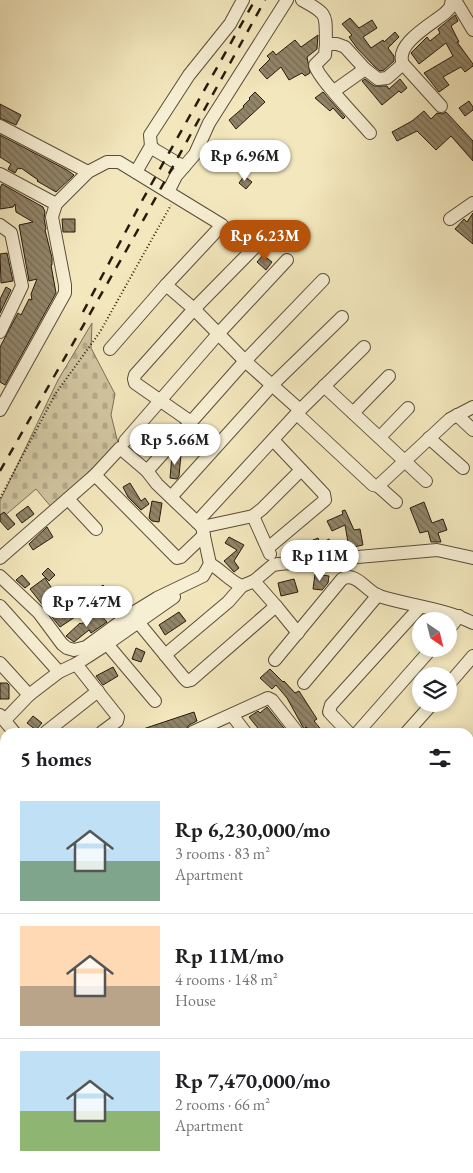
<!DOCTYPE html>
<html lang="en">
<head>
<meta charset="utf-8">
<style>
  :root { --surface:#fff; --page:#f2f2f2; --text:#202124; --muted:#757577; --line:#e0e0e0; --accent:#b45309 }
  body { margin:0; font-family:"EB Garamond",serif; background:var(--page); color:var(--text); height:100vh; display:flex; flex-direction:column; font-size:19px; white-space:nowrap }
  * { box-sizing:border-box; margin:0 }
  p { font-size:16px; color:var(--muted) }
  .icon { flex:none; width:28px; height:28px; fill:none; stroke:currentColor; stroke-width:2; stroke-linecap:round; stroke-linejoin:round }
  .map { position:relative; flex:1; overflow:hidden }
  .sheet { position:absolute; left:0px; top:728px; width:474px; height:446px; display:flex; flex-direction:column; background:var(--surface); border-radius:15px 15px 0 0; box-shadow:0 2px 8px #0003 }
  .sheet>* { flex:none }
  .needle { width:32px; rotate:145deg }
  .tools { position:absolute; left:412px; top:612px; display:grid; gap:10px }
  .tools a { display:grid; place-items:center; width:45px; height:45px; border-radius:50%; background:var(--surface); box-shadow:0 2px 8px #0003; font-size:25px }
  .price { position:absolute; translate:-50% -42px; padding:0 11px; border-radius:18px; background:#fff; color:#222; font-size:16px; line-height:32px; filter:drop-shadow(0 1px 2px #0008) }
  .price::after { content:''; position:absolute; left:50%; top:30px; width:15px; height:11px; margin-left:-8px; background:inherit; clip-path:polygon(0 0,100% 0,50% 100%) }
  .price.selected { background:var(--accent); color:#fff }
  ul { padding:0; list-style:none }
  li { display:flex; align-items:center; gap:15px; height:125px; padding:0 20px }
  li+li { border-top:1px solid var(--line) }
  li span { display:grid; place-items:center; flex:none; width:140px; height:100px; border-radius:0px; color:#555 }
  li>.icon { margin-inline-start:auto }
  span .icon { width:60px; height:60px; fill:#fffc; stroke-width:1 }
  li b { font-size:21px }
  h2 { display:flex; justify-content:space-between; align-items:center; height:60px; padding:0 20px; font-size:21px }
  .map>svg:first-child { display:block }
  .cemetery { fill:url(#cemetery-stones); stroke:#7c7056 }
  .building { fill:url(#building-back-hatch); stroke:#271b0d }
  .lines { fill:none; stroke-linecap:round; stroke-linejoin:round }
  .minor-casing { stroke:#5a4e39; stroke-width:14 }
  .path { stroke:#271b0d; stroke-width:2; stroke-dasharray:1 2.5; stroke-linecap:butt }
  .minor { stroke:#f7efd4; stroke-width:12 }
  .rail { stroke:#271b0d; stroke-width:2.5; stroke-dasharray:9 9; stroke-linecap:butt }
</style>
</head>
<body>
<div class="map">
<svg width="473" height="1173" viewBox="0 0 473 1173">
  <defs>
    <pattern id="cemetery-stones" width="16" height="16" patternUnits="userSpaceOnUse" patternTransform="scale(1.25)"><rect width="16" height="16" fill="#d0c49f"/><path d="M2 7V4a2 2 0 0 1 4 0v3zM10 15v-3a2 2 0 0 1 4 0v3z" fill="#b3a888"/></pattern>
    <pattern id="building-back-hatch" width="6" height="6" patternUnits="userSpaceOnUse" patternTransform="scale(1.25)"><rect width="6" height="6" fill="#918569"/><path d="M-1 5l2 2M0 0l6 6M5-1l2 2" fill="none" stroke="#766c55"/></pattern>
  </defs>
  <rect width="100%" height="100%" fill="#f3e7bd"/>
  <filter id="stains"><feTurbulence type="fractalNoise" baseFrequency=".004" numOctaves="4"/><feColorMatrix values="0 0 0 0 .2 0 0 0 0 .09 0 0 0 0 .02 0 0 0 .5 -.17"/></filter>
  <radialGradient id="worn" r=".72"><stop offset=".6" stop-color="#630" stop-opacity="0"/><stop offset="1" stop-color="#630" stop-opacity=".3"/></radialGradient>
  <!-- cemetery -->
  <polygon class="cemetery" points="92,323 91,348 115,394 111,415 118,443 52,508 36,489 2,518 0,517 0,501 58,380"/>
  <!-- building -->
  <g class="building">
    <polygon points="455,15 458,21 451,26 459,42 457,42 473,64 473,66 465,72 461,67 443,77 449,85 439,92 424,73 453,56 446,43 419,64 411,53 427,37 430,41 440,33 438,29"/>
    <polygon points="350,18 359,28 372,20 377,28 363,37 371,48 383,40 384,42 395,32 399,37 388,48 394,56 394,61 384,70 380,71 374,66 357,48 349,37 352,35 342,24"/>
    <polygon points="318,35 317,49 307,57 310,73 305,76 302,73 289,80 281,67 267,79 259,70 270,59 267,56 273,51 276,55 295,40 301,47"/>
    <polygon points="365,79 374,86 387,86 389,89 400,79 407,88 401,93 399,91 382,105 362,81"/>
    <polygon points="255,92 265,102 236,129 229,120 244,107 243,106 250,99 249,98"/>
    <polygon points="323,92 345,117 343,119 333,108 330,111 315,98"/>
    <polygon points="469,101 473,107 473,110 465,116 459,108"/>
    <polygon points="0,104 21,115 16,125 0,118"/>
    <polygon points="424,111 431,119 437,113 442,114 446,112 473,141 473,161 451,136 436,150 417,131 397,141 392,132 412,121"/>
    <polygon points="0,135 67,170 74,175 56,192 37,181 38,180 21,168 20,169 18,168 15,173 8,169 11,164 0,157"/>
    <polygon points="244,176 252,182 246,189 239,183"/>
    <polygon points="2,184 43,207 45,212 44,218 46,229 45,230 52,258 52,265 51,265 56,293 5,385 0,382 0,347 18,313 21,315 29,299 32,300 31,294 37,279 29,281 19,225 33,222 16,212 15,204 13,207 0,209 0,188"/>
    <polygon points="473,213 473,244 455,229 464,219 467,222"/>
    <polygon points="62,219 75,219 75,232 63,232"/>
    <polygon points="7,253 13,281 1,283 0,254"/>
    <polygon points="263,255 272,262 266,270 257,262"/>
    <polygon points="6,287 11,290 0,313 0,299"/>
    <polygon points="145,430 155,445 144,452 136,441"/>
    <polygon points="174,453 181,454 179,476 177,479 170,478 172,455"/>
    <polygon points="130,483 141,501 145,498 149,504 141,510 128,497 123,487"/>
    <polygon points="152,501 162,503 159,522 152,521 149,518"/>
    <polygon points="424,502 432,523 443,519 447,530 438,533 441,542 431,542 428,531 420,533 410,508"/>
    <polygon points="28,506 34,514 22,523 16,515"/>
    <polygon points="345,510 354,530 360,529 363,545 349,548 345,525 332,531 327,521 343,514 342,511"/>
    <polygon points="4,512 15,524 8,530 0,521 0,515"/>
    <polygon points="47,527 53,537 33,550 29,544"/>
    <polygon points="229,537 244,545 234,561 239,568 234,572 224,561 237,550 225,543"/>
    <polygon points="318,538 322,547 308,553 304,544"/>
    <polygon points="329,539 335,551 326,552 322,543"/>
    <polygon points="48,568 55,575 49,581 42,574"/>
    <polygon points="315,574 329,576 328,583 322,590 313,589"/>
    <polygon points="22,575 30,584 25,588 16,580"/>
    <polygon points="45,578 61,602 66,599 74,608 70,611 75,617 60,627 30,589"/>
    <polygon points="294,579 298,592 281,596 278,583"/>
    <polygon points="103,585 110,594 105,598 109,603 94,613 87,606 94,599 90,595"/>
    <polygon points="179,612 186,621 165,635 159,625"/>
    <polygon points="100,614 107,622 91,633 89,630 74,642 66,636 80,623 81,624"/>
    <polygon points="136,648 145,652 141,662 132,659"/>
    <polygon points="113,667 118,676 103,685 96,676"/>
    <polygon points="270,669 283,682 284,681 295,693 299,691 317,719 314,721 323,732 311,732 306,727 304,729 287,698 276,685 272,689 260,678"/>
    <polygon points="0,683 7,683 9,685 9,699 0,699"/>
    <polygon points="267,707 287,732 261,732 249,717 258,711 260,713"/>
    <polygon points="194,712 197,721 189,725 185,731 138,732 137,731"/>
    <polygon points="33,716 42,723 36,730 27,723"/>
  </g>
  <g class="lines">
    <!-- minor casing -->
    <g class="minor-casing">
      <g id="minor">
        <path d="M302,0c28,15 23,15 24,44"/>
        <polyline points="455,0 473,30"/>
        <polyline points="334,91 365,69"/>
        <path d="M441,106l-38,-42c-9,-20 29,-40 42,-51l5,-5 2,-8"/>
        <polyline points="0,126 88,172"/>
        <path d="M370,133c-11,-13 -53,-56 -55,-68l10,-10 1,-11h11l8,3 20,22 13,10 9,-1 16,-14"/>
        <polyline points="184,167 155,150 151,146 150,135 189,75 230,24 243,0"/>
        <polyline points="136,172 151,146"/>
        <polyline points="0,174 56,204"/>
        <polyline points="450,219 473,203"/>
        <polyline points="0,225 11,233 22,286 0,332"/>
        <polyline points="166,285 194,309 245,361 300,410"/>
        <polyline points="110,349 166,285 222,225 168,192"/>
        <polyline points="324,386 426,481"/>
        <polyline points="0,410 65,293 65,285 52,217 56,204 88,172 107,162 119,162 168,192 176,176 195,154 209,123 287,0"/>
        <polyline points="353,413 389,376"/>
        <polyline points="297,414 373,485 378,486 450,419 473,407"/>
        <polyline points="457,415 473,430"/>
        <polyline points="191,422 245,361 323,280"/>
        <polyline points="380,437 408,408"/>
        <polyline points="429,438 463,468"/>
        <polyline points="125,441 218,334 287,260"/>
        <polyline points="147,471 191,422 135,383 134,379 135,375 194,309 258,244"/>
        <polyline points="95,475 177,558 181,557 204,535"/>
        <polyline points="378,486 396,502"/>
        <polyline points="171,497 272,385 342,317"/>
        <polyline points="68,499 96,529"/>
        <polyline points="253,516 270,554"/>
        <polyline points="197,522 300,410 364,347"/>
        <polyline points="202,527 253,516 262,509 301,470"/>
        <polyline points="268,548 325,500 324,494 273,440"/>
        <polyline points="0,558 95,475 120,448 147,471 157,484 202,527 210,564"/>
        <path d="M0,576l39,37 23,31 5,4 7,2 12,-3 45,-33 26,-16 46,-22 7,-12c12,6 19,17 32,22l12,-5 19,-16 6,-1 158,-14 36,8"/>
        <polyline points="0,606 59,672"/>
        <polyline points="276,606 298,633"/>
        <polyline points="138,622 184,678 187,681 191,680 276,606 254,581"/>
        <polyline points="449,629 459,616"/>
        <polyline points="107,644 155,701"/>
        <polyline points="165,655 228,602 242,586"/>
        <path d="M275,660l67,-81c14,-8 24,12 37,17 31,10 65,12 94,27"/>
        <polyline points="0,663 29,695"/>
        <polyline points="76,664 118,717 117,721 102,732"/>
        <polyline points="304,683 378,595"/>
        <polyline points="449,684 473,656"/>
        <polyline points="0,715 14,732"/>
        <polyline points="232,715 245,732"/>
        <polyline points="5,720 29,695 59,672 76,664 107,644 174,597"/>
        <polyline points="46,732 98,691"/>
        <polyline points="193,732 268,698 272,700 297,732"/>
        <polyline points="348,732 329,712 331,705 420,607"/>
        <polyline points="358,732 431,649"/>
        <polyline points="407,732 432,704"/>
        <polyline points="0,806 5,802"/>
        <polyline points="0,894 5,900"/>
        <polyline points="0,947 5,953"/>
        <polyline points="469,969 473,966"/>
        <polyline points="469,996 473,1002"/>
        <polyline points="0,1005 5,1011"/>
        <polyline points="0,1091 5,1088"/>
        <polyline points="469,1147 473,1144"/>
        <polyline points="469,1165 473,1167"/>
        <polyline points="128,1173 134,1169"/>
      </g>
    </g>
    <!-- path -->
    <polyline class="path" points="0,498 56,393 100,332 171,205"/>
    <!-- minor -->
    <use href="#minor" class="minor"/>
    <!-- rail -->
    <g class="rail">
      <polyline points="83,312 143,199 255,0"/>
      <polyline points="0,471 135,235 265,0"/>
    </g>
  </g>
  <rect width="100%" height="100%" filter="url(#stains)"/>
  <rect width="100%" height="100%" fill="url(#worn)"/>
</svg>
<div class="tools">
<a><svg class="needle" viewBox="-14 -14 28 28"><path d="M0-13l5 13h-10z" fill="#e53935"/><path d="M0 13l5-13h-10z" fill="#757577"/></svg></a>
<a><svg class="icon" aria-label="layers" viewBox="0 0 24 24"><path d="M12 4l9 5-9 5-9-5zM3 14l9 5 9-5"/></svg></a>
</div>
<b class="price" style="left:245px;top:182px">Rp 6.96M</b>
<b class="price selected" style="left:265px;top:262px">Rp 6.23M</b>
<b class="price" style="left:175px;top:466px">Rp 5.66M</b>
<b class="price" style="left:320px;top:582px">Rp 11M</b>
<b class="price" style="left:87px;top:628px">Rp 7.47M</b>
<section class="sheet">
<h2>5 homes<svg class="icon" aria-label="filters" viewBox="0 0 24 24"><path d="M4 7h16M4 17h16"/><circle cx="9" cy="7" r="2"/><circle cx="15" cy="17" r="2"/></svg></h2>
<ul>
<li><span style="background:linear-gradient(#bfe0f5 60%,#7fa58c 0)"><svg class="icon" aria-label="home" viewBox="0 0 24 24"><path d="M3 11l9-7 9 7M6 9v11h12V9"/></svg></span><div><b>Rp 6,230,000/mo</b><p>3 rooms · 83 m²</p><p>Apartment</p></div></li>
<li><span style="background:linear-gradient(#ffd9b3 60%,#b9a48a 0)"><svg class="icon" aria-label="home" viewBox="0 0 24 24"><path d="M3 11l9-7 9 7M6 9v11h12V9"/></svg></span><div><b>Rp 11M/mo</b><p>4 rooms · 148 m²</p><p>House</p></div></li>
<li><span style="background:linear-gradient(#bfe0f5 60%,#8fb573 0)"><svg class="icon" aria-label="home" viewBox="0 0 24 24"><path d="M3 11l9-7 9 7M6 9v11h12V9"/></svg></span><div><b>Rp 7,470,000/mo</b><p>2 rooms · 66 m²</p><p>Apartment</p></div></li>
</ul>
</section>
</div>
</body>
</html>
